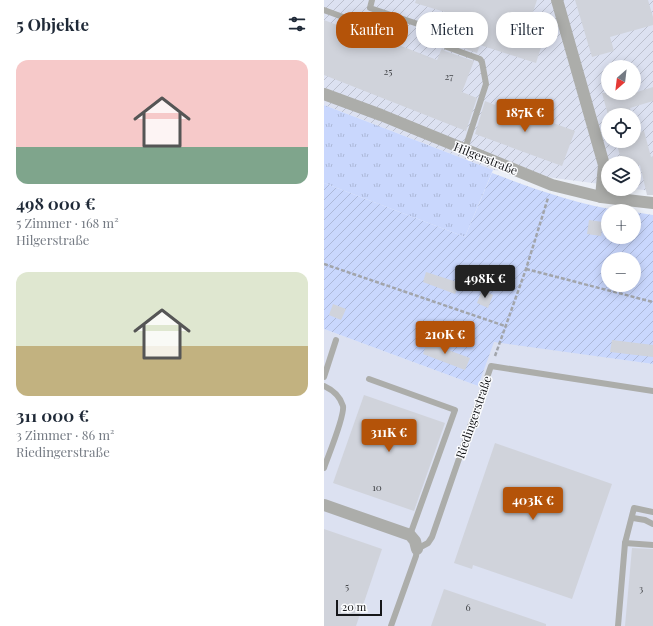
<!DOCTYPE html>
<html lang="de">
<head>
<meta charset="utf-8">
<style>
  :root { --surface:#fff; --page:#f2f2f3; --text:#1f2937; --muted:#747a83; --accent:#b45309 }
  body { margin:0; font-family:"Playfair Display",serif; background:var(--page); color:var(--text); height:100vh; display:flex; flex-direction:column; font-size:15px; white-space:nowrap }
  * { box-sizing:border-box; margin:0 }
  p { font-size:13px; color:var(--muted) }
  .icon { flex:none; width:22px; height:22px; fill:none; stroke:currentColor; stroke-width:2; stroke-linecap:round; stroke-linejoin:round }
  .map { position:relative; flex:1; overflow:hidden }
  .details { display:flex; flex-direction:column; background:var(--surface); width:324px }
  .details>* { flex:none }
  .top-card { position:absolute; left:12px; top:12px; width:257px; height:36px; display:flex; gap:8px }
  .needle { width:26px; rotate:208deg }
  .buttons { position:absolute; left:277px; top:60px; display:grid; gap:8px }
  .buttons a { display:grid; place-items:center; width:40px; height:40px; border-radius:50%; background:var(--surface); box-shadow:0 2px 10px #0003; font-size:20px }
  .scale { position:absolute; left:12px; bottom:10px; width:46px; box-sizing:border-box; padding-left:4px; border:2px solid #16171a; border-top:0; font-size:11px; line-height:14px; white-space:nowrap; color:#16171a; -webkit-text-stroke:3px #fbfcfe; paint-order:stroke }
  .price { position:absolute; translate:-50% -34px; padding:0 9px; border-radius:4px; background:var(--accent); color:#fff; font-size:13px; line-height:26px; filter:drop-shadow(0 1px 2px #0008) }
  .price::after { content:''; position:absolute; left:50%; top:24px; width:12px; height:9px; margin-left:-6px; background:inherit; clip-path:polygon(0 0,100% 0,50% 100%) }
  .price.selected { background:#222; color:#fff }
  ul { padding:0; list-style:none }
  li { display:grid; align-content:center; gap:8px; height:212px; padding:0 16px }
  li span { display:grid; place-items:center; height:124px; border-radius:12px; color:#555 }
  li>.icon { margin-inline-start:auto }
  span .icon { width:72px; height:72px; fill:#fffc; stroke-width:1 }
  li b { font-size:17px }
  h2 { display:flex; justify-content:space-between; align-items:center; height:48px; padding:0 16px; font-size:17px }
  .pill { padding:0 14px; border-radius:16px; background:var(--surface); box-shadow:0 2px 10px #0003; font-size:14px; line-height:36px }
  .pill.selected { background:var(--accent); color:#fff }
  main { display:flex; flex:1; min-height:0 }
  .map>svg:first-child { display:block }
  .built { fill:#dce1f1 }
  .industrial { fill:url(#industrial-furrows); fill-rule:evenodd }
  .grass { fill:url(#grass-tufts) }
  .garden { fill:url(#garden-furrows); fill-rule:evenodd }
  .building { fill:#d0d3db }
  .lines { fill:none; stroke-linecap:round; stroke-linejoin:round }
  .path { stroke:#a2a5ab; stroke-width:2.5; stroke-dasharray:4 2; stroke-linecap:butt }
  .service { stroke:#acadaa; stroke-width:6 }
  .minor { stroke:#acadaa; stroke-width:12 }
  .labels { text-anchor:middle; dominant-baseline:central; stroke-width:3; stroke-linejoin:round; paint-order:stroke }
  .number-label { font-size:10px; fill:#44464a }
  .street-label { font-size:12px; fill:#16171a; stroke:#fbfcfe }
</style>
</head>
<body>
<main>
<section class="details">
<h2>5 Objekte<svg class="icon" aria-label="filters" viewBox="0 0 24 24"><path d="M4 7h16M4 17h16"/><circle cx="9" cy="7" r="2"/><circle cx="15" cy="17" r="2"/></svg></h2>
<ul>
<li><span style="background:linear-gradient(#f6c9c9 70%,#7fa58c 0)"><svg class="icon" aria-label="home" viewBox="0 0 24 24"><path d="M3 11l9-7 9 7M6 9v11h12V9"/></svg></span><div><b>498 000 €</b><p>5 Zimmer · 168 m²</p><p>Hilgerstraße</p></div></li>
<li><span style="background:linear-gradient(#dfe7d0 60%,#c2b280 0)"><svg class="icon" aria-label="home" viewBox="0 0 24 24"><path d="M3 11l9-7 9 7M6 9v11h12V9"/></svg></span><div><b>311 000 €</b><p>3 Zimmer · 86 m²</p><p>Riedingerstraße</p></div></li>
</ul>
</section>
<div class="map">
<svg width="329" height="626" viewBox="0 0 329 626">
  <defs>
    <pattern id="industrial-furrows" width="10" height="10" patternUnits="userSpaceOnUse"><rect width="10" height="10" fill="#dce1f1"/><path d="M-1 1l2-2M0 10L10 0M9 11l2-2" fill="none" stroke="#bcc0ce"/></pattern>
    <pattern id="grass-tufts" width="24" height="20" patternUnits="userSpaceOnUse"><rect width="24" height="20" fill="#c9d7fd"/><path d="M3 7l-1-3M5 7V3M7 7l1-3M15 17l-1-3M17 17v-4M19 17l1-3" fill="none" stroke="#acb8d8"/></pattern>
    <pattern id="garden-furrows" width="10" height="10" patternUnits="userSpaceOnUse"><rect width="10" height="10" fill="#c9d7fd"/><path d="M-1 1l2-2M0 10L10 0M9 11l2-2" fill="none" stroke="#acb8d8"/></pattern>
  </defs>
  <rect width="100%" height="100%" fill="#ebeff7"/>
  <!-- built -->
  <polygon class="built" points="0,329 154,386 169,341 329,364 329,626 0,626"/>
  <!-- industrial -->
  <path class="industrial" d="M0,0h329v191l-19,-2v-26h-26v22l-115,-15 -169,-65zM284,67h26v26h-26zM284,115h26v26h-26z"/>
  <!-- grass -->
  <polygon class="grass" points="0,105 169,170 141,237 0,183"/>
  <!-- garden -->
  <path class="garden" d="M168,173c43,16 86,32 131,38h-15v26h26v-25l19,3v149l-159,-22 -16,44 -154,-57v-146l141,54zM284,259h26v26h-26z"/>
  <!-- building -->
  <g class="building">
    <polygon points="92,0 213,0 205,24 223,29 212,63 156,45 153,53 125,43 134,16 91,3"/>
    <polygon points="251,0 324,0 329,17 329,25 286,37 290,51 268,57"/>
    <polygon points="0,20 47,38 49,35 113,60 118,48 121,51 150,61 138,92 153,98 142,131 0,75"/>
    <polygon points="329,87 329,101 306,108 308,115 284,115 278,93 310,93"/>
    <polygon points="161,101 171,105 172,102 251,131 238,166 151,134"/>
    <polygon points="320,131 327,157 329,156 329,195 323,195 316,165 310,166 310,163 298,163 292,141 310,141 310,134"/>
    <polygon points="265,220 279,222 277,236 263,234"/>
    <polygon points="102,272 136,283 131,294 99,282"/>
    <polygon points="158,290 169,295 164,308 153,303"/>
    <polygon points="9,304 22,309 17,320 5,315"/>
    <polygon points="104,339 117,344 116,347 146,358 141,370 99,354"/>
    <polygon points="288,340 329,345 329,357 286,352"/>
    <polygon points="40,395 121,423 90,511 9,483"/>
    <polygon points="171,443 288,484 248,599 149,565 148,569 130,563"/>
    <polygon points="0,529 58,549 32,626 0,626"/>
    <polygon points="308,548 329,549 329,626 301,626"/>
    <polygon points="120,589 222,624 222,626 107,626"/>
  </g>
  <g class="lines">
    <!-- path -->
    <g class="path">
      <polyline points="0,264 181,326"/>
      <polyline points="202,269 329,302"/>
      <polyline points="171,356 202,269 224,198"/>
    </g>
    <!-- service -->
    <g class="service">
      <polyline points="48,0 46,8 109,29"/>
      <polyline points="0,10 19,17"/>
      <polyline points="123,47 156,59 158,62 162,84 141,149"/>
      <polyline points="0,377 12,340"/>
      <polyline points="45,379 131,410 86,535"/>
      <path d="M0,386c9,4 16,10 19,20 2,10 -15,50 -19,62"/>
      <polyline points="309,518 321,520 329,524"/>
      <polyline points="301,543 329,545"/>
      <polyline points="67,626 92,556 93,549 104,543 108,537 167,366 329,391"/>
      <polyline points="294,626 301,543 310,508 329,512"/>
    </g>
    <!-- minor -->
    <g class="minor">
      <polyline points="233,0 280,165 277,197"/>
      <polyline points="0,94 57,115 228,185 277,197 329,203"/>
      <polyline points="0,505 86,535 91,541 93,549"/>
    </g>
  </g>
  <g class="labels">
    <!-- number labels -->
    <g class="number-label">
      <text x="64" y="71">25</text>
      <text x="125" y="76">27</text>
      <text x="53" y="487">10</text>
      <text x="23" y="586">5</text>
      <text x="317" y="588">3</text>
      <text x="144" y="607">6</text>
    </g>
    <!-- street labels -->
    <g class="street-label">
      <text transform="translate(162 158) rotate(22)">Hilgerstraße</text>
      <text transform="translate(149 417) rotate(-71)">Riedingerstraße</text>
    </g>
  </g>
</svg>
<div class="buttons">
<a><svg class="needle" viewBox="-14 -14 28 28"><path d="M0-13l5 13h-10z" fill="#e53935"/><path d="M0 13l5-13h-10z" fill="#747a83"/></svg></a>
<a><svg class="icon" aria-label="locate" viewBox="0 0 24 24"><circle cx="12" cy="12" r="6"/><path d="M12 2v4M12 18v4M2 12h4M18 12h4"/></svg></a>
<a><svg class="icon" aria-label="layers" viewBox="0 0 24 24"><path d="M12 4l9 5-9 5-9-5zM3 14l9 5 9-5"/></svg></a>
<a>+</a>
<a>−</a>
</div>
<div class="scale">20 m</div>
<b class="price" style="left:201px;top:133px">187K €</b>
<b class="price selected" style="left:161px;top:299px">498K €</b>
<b class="price" style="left:121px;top:355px">210K €</b>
<b class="price" style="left:65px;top:453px">311K €</b>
<b class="price" style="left:209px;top:521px">403K €</b>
<div class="top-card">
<a class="pill selected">Kaufen</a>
<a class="pill">Mieten</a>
<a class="pill">Filter</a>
</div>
</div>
</main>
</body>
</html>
